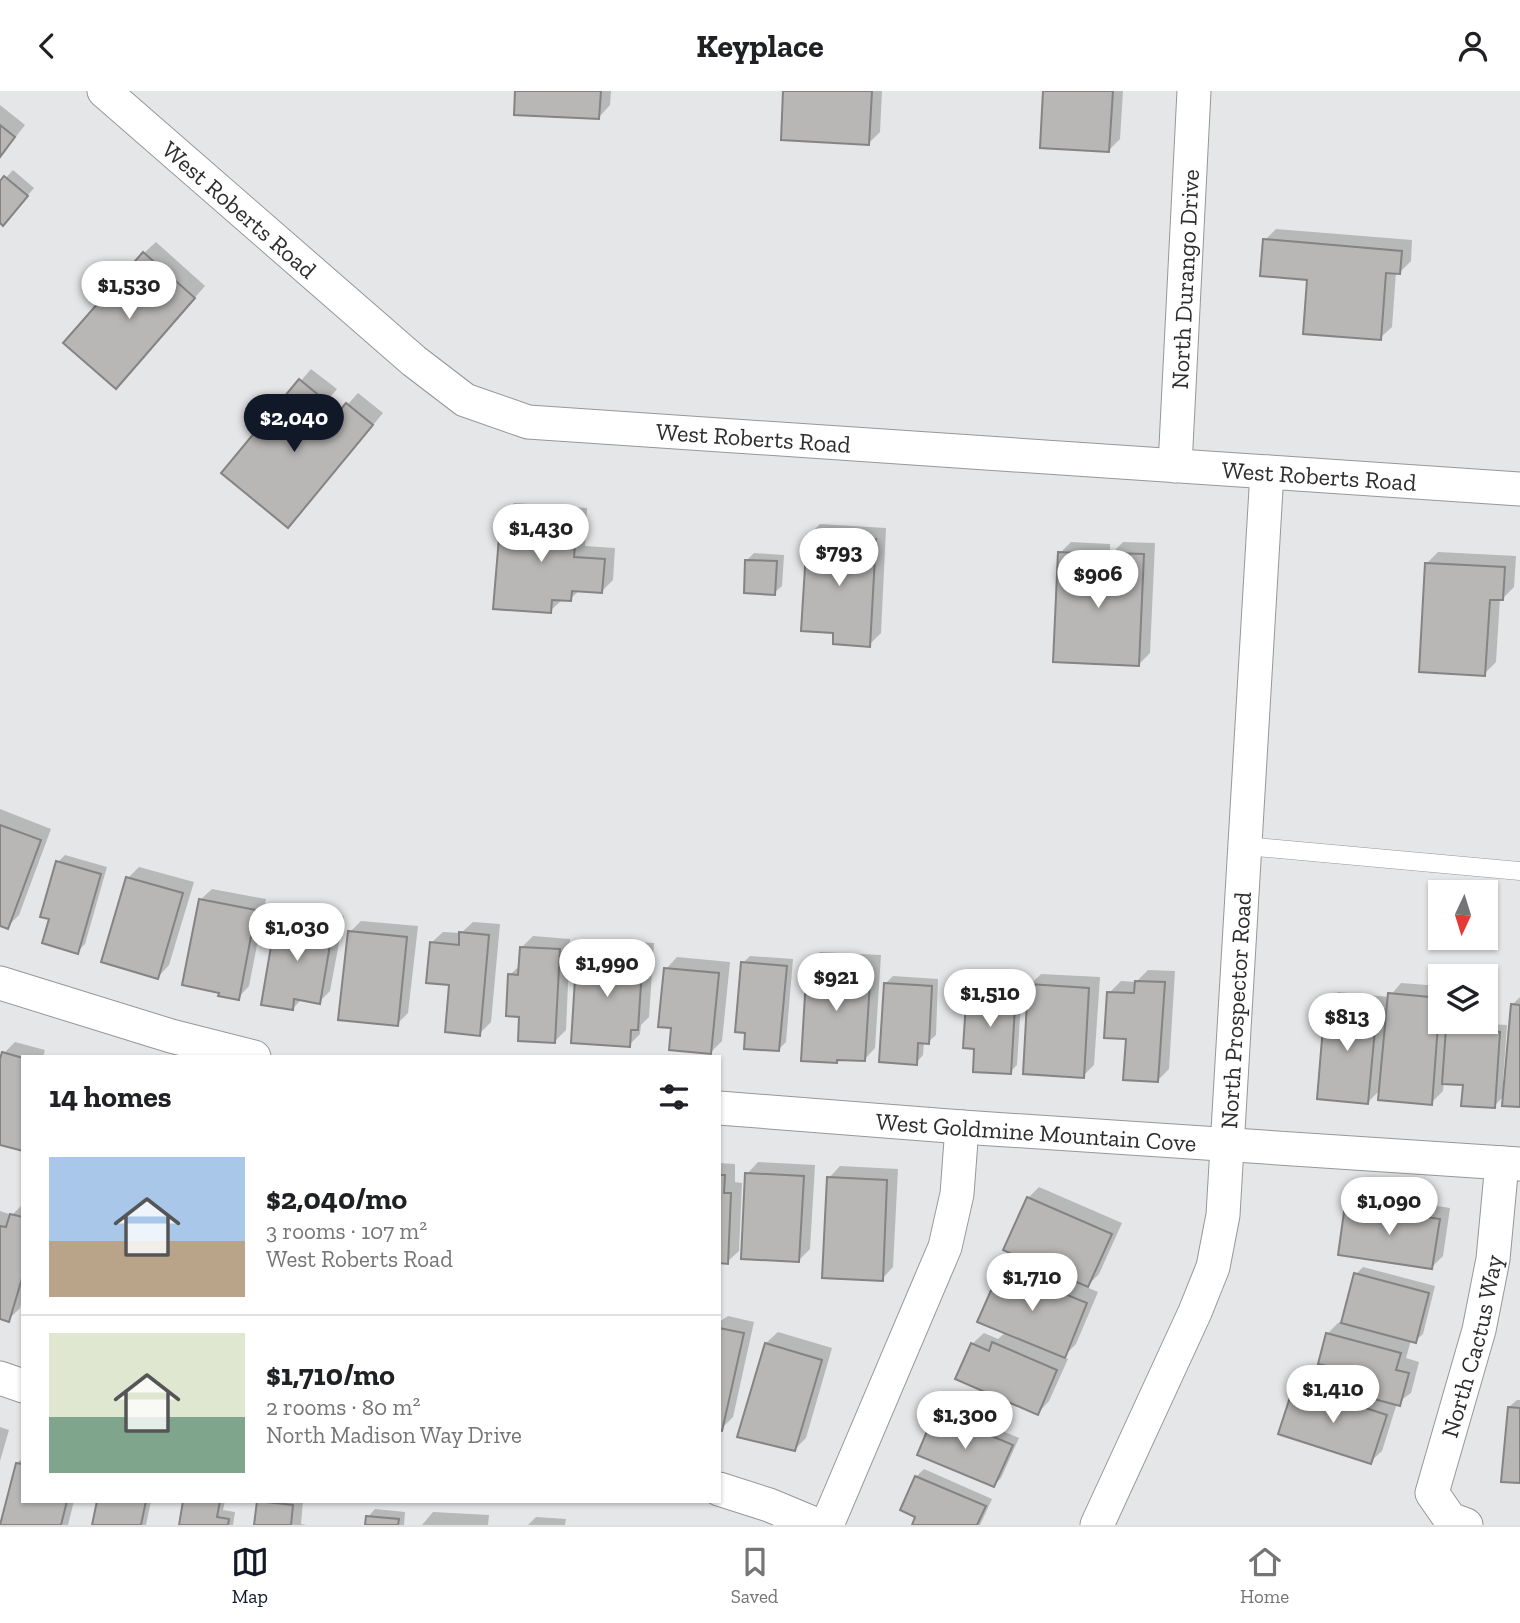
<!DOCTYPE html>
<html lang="en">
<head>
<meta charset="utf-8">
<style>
  :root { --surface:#fff; --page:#f6f6f6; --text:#202124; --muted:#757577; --line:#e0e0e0; --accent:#111827 }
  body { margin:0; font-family:"Zilla Slab",serif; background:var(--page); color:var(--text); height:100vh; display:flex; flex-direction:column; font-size:26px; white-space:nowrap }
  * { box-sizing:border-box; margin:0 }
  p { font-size:23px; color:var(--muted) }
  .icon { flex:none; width:38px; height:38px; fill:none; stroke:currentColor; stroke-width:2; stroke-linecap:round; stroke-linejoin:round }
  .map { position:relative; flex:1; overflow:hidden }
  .drawer { position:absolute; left:21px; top:964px; width:700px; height:448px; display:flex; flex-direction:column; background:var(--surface); border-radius:0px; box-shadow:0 2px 5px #0004 }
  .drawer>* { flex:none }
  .needle { width:46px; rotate:184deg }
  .buttons { position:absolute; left:1428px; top:789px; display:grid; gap:14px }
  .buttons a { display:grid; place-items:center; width:70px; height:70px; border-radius:0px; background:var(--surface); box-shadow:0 2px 5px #0004; font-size:35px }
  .price { position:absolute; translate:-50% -60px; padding:0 16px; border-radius:24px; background:#fff; color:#222; font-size:23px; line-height:46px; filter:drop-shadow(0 2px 4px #0008) }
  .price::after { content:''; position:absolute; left:50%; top:42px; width:21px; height:16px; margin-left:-10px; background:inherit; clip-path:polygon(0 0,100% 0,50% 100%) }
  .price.current { background:var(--accent); color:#fff }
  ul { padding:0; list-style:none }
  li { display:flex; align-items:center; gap:21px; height:175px; padding:0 28px }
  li+li { border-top:2px solid var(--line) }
  li span { display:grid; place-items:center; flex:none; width:196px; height:140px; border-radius:0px; color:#555 }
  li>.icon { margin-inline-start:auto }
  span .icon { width:84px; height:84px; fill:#fffc; stroke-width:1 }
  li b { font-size:30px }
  h2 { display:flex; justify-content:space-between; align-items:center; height:84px; padding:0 28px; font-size:30px }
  header { display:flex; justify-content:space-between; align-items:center; height:91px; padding:0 28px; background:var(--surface); font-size:32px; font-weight:700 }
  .dock { display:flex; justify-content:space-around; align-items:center; height:98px; border-top:2px solid var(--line); background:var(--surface); font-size:19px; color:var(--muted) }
  .dock a { display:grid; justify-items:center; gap:4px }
  .dock .current { color:var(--accent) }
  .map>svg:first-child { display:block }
  .shadow { fill:#0003 }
  .building { fill:#b8b7b6; stroke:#858383; stroke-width:2 }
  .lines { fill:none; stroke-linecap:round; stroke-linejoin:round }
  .service-casing { stroke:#969798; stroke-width:19 }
  .minor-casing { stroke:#969798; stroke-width:35 }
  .service { stroke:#fff; stroke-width:18 }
  .minor { stroke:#fff; stroke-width:33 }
  .labels { text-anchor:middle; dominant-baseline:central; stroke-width:5; stroke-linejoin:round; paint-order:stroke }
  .street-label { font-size:24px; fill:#2c2d2d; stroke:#fff }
</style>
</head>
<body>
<header><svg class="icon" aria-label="back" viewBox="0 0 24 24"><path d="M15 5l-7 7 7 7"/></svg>Keyplace<svg class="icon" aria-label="person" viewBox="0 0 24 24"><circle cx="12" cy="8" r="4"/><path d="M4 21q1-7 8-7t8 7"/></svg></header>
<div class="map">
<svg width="1520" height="1434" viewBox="0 0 1520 1434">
  <rect width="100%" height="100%" fill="#e5e6e7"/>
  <!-- shadow -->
  <g class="shadow">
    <polygon points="517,0 611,0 610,14 599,26"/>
    <polygon points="785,0 882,0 880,41 869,52"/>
    <polygon points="1045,0 1123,0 1120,48 1109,59"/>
    <polygon points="0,14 25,34 0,66"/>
    <polygon points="13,79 34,97 10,125 0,130 0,93"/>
    <polygon points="1276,138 1412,149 1411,170 1400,181 1396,181 1392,236 1380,247 1309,188 1265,149"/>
    <polygon points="156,151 205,195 127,284 144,162"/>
    <polygon points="311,278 337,298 315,324 328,335 358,302 383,322 299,424 223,382"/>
    <polygon points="514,412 587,417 585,455 615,457 613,489 602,500 580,499 570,508 562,509 550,520 503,423"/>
    <polygon points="820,433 886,437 881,542 869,554 808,445"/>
    <polygon points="1071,451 1110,453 1110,464 1123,451 1155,452 1150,562 1138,574 1060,462"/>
    <polygon points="1438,461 1516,465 1514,496 1503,507 1500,507 1496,571 1484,583 1427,472"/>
    <polygon points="754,462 784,464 782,495 774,502 747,469"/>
    <polygon points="0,718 51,738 19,824 7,836 0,833"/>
    <polygon points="65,764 107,776 85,853 77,861 51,827 58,771"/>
    <polygon points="139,776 194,791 169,874 158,886 128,787"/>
    <polygon points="212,798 266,808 249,895 238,907 200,809"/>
    <polygon points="289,815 344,825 330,900 319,911 302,908 292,918 278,827"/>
    <polygon points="361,830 418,835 408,922 397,933 350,841"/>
    <polygon points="473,831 500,833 491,931 479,943 451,893 431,852 443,841 461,842"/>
    <polygon points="533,845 570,848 566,939 554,951 521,924 510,884 520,874 521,857"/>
    <polygon points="604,849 654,852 649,926 641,934 640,943 629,954 577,873 589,861 593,862"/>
    <polygon points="820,861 881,864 875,957 864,969 839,967 836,970 809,872"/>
    <polygon points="750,865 793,868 786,951 778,959 743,872"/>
    <polygon points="677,866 730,871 722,950 711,961 673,935 666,878"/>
    <polygon points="1148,879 1175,880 1169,978 1157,990 1128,946 1109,902 1121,890 1136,891"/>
    <polygon points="1041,883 1100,886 1094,974 1083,985 1030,894"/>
    <polygon points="893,885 938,888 936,944 928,951 924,951 923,964 916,972 885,893"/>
    <polygon points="976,890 1022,893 1017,974 1010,981 968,897"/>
    <polygon points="1401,892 1440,895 1440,931 1449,931 1448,938 1455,931 1507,934 1503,990 1506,990 1512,914 1520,906 1520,1014 1505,1004 1494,1015 1465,993 1444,991 1443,1000 1431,1012 1381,998 1368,1011 1327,913 1338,901 1389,906"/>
    <polygon points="15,951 45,959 43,966 23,966 23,1059 0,1052 0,975 4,962"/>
    <polygon points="758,1071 815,1074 810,1158 798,1170 747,1083"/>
    <polygon points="719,1072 735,1073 735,1091 742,1092 739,1160 727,1171 719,1171"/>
    <polygon points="840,1075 898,1078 893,1176 882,1188 829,1087"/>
    <polygon points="1039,1096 1122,1132 1099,1183 1086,1196 1098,1201 1076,1253 1063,1266 1068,1268 1049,1310 1038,1322 972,1253 984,1242 998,1248 1006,1241 1002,1178 1014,1167 1062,1186 1064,1183 1028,1107"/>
    <polygon points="1358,1103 1450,1117 1443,1165 1431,1177 1347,1115"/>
    <polygon points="23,1113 23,1207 20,1217 8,1229 0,1226 0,1120 12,1124"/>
    <polygon points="1363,1176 1435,1195 1423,1243 1415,1250 1411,1249 1406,1267 1419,1271 1411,1302 1397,1312 1382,1360 1370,1371 1281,1342 1296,1295 1307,1283 1325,1289 1329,1274 1327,1243 1339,1231 1343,1232 1356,1183"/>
    <polygon points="728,1225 754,1231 733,1326 721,1338 719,1337 719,1231"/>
    <polygon points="778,1241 832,1257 806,1347 795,1358 766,1252"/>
    <polygon points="1517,1309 1520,1309 1520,1391 1509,1316"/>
    <polygon points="942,1320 965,1330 969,1326 1019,1347 1001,1387 994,1394 935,1327"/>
    <polygon points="0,1336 9,1339 0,1370"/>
    <polygon points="23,1367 23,1410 74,1410 68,1434 1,1434 17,1372"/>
    <polygon points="924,1378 992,1408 980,1434 914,1434 918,1425 916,1386"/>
    <polygon points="99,1410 151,1410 146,1434 94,1434"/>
    <polygon points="185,1410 225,1410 223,1419 235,1421 233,1434 181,1434"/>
    <polygon points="259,1410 303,1410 301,1433 307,1434 256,1434"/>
    <polygon points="375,1418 405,1421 404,1434 367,1434 368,1426"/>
    <polygon points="433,1421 489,1424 488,1434 422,1434"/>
    <polygon points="536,1426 566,1428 565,1434 528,1434"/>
  </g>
  <!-- building -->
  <g class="building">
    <polygon points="515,0 601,0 599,28 514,24"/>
    <polygon points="783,0 872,0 869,54 781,49"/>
    <polygon points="1043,0 1113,0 1109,61 1040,57"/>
    <polygon points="0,34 15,46 0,66"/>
    <polygon points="4,85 28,105 3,135 0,132 0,90"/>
    <polygon points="1263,148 1402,160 1400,183 1386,182 1381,249 1303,243 1307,189 1260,185"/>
    <polygon points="143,161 195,207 116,298 63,252"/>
    <polygon points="299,288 327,311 305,337 317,347 346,312 373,334 288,437 221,382"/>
    <polygon points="501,423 577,428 574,466 605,468 602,502 572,500 571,510 552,509 551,522 493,518"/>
    <polygon points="807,444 876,448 870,556 833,553 833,542 801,540"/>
    <polygon points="1058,461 1100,463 1098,496 1108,497 1110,462 1144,463 1139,575 1053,571"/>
    <polygon points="745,469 777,470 775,504 744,502"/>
    <polygon points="1425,472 1505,476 1503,509 1490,509 1485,585 1419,581"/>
    <polygon points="0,734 41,749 8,838 0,835"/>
    <polygon points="56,770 101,783 78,863 42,852 49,828 40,826"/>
    <polygon points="126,786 183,802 158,888 101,871"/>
    <polygon points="199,808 256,819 239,909 218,905 219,902 182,894"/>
    <polygon points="276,826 333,836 320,913 294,908 293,919 261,914"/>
    <polygon points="348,840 407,846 398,935 338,929"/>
    <polygon points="459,841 489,844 480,945 445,941 449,894 426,892 430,851 459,854"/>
    <polygon points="520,856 560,858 555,952 518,950 519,926 506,925 508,883 518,884"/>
    <polygon points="591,860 643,862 638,939 631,939 630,956 571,952 576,872 590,873"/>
    <polygon points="741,871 787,875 779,960 744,958 745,942 735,941"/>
    <polygon points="807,871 871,875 865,970 837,969 837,972 801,970"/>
    <polygon points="664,877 719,882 711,963 669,959 671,937 658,936"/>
    <polygon points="1135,890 1165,891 1158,991 1123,989 1126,948 1104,947 1107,901 1134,902"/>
    <polygon points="884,892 932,895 929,953 918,952 917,974 879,971"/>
    <polygon points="1028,893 1089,897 1084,987 1023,983"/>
    <polygon points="967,896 1016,899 1011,983 973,981 974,958 963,957"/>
    <polygon points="1388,902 1440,907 1432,1014 1378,1009"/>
    <polygon points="1325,912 1377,917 1368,1013 1317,1008"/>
    <polygon points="1511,913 1520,914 1520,1016 1502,1015"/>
    <polygon points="1446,937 1500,941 1495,1017 1461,1015 1463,994 1442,993"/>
    <polygon points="2,961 23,967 23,1060 0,1054 0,968"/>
    <polygon points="745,1082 804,1085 799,1171 741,1168"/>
    <polygon points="719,1084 725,1084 724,1102 731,1102 728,1173 719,1172"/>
    <polygon points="827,1086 887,1089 883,1190 822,1187"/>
    <polygon points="1027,1106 1112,1143 1088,1196 1003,1159"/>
    <polygon points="1345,1114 1440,1128 1432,1178 1338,1164"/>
    <polygon points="10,1123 23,1126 23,1184 9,1231 0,1228 0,1135 6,1136"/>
    <polygon points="1001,1177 1087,1212 1065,1267 977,1231"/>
    <polygon points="1354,1182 1429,1202 1416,1252 1341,1232"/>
    <polygon points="719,1237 744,1242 722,1340 719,1339"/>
    <polygon points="1326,1242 1401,1262 1396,1279 1409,1282 1400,1315 1322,1294 1327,1275 1318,1273"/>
    <polygon points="992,1251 1057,1279 1038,1324 955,1288 971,1252 989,1260"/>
    <polygon points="765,1252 822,1269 795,1360 737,1346"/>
    <polygon points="1294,1294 1387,1324 1371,1373 1278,1343"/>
    <polygon points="1508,1316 1520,1317 1520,1392 1501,1391"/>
    <polygon points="933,1326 959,1337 961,1332 1013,1354 994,1396 917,1364"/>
    <polygon points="16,1372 23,1373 23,1410 67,1410 61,1434 0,1434"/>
    <polygon points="915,1385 986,1415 977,1434 912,1434 915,1426 900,1419"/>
    <polygon points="97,1410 146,1410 141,1434 92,1434"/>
    <polygon points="183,1410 220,1410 217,1426 229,1428 228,1434 179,1434"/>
    <polygon points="257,1410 293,1414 291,1434 254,1434"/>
    <polygon points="366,1425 399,1428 398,1434 365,1434"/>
  </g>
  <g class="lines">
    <!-- service casing -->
    <g class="service-casing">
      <polyline id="service" points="1245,755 1520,780"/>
    </g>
    <!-- minor casing -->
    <g class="minor-casing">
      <g id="minor">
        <path id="s1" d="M104,0l310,270 51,39 63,22 992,67"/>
        <path id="s2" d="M1175,375l19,-375"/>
        <polyline points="0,892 171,945 254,966"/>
        <path id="s3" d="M719,1017l243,19 558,37"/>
        <polyline points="0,1287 23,1295"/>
        <polyline points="719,1398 769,1414 817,1434"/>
        <polyline points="827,1434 945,1156 957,1103 962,1036"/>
        <path id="s4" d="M1097,1434l98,-213 18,-45 10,-52 44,-743"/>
        <path id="s5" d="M1466,1434l-16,-6 -18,-26 47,-163 14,-71 9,-96"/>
      </g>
    </g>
    <!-- service -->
    <use href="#service" class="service"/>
    <!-- minor -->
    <use href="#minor" class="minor"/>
  </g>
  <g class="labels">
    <!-- street labels -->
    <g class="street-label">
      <text stroke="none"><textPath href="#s1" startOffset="180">West Roberts Road</textPath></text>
      <text stroke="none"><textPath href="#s2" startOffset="187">North Durango Drive</textPath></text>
      <text stroke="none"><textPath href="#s1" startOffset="768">West Roberts Road</textPath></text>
      <text stroke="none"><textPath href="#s1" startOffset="1335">West Roberts Road</textPath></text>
      <text stroke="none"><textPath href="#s4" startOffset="541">North Prospector Road</textPath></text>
      <text stroke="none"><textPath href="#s3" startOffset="318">West Goldmine Mountain Cove</textPath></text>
      <text stroke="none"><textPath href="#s5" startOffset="201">North Cactus Way</textPath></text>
    </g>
  </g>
</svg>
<div class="buttons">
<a><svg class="needle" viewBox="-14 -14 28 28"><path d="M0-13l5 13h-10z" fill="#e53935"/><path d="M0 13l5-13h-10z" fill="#757577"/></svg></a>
<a><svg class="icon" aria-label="layers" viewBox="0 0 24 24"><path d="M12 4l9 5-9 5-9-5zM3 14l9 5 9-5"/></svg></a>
</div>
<b class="price" style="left:129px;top:230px">$1,530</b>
<b class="price current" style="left:294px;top:363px">$2,040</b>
<b class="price" style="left:541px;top:473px">$1,430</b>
<b class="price" style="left:839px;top:497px">$793</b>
<b class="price" style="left:1098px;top:519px">$906</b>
<b class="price" style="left:297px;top:872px">$1,030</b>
<b class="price" style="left:607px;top:908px">$1,990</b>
<b class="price" style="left:836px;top:922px">$921</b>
<b class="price" style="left:990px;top:938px">$1,510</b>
<b class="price" style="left:1347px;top:962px">$813</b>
<b class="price" style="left:1389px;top:1146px">$1,090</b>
<b class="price" style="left:1032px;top:1222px">$1,710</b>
<b class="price" style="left:1333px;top:1334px">$1,410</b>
<b class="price" style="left:965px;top:1360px">$1,300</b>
<section class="drawer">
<h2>14 homes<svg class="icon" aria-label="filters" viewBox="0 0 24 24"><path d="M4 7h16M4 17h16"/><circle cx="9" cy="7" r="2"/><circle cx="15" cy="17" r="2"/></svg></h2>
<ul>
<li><span style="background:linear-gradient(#a9c7e8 60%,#b9a48a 0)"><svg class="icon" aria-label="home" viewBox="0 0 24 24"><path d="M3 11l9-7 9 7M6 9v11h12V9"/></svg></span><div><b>$2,040/mo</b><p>3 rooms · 107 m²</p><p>West Roberts Road</p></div></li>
<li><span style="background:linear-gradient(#dfe7d0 60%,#7fa58c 0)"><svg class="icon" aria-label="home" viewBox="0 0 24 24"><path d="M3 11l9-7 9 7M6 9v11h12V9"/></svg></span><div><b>$1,710/mo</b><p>2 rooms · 80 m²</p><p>North Madison Way Drive</p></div></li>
</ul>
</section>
</div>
<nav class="dock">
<a class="current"><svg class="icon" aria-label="map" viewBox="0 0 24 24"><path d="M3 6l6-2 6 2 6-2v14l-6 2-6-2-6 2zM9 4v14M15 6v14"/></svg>Map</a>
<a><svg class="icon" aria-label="saved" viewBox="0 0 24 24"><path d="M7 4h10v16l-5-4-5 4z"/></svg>Saved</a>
<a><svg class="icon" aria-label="home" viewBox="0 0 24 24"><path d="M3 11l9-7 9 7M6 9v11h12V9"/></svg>Home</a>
</nav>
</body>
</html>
